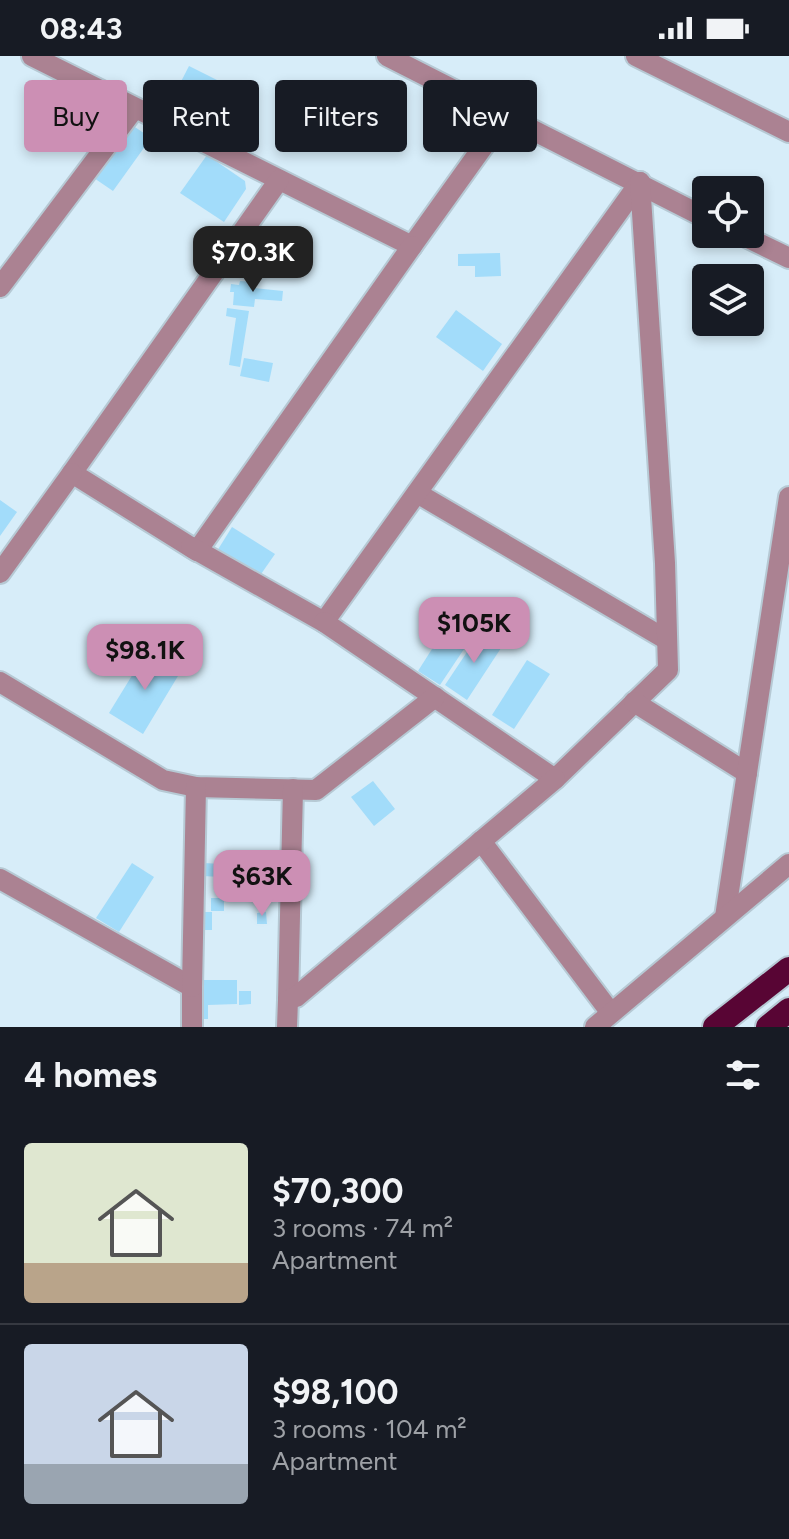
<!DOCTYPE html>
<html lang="en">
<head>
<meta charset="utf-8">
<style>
  :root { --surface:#171b24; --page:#242831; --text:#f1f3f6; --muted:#9ea1a6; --line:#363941; --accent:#cc8fb4 }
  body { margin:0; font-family:Figtree,sans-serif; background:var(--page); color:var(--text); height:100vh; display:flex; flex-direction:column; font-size:30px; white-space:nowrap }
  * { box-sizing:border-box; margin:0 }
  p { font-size:26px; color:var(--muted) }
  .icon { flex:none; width:44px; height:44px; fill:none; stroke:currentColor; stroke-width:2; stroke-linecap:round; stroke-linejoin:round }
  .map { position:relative; height:971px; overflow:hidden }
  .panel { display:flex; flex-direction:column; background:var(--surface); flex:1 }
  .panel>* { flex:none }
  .banner { position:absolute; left:24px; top:24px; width:742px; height:72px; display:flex; gap:16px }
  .buttons { position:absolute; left:692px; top:120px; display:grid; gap:16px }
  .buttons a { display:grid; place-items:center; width:72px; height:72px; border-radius:8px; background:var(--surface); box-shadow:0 4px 12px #0003; font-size:40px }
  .price { position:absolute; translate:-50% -68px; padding:0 18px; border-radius:16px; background:var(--accent); color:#111; font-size:26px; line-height:52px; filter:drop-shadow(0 2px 4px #0008) }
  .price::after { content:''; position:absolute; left:50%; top:48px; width:24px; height:18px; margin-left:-12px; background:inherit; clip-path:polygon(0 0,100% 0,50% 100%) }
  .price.active { background:#222; color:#fff }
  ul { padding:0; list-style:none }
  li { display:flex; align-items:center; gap:24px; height:200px; padding:0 24px }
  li+li { border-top:2px solid var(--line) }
  li span { display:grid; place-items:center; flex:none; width:224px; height:160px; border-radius:8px; color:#555 }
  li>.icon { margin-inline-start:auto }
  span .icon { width:96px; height:96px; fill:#fffc; stroke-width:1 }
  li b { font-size:34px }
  h2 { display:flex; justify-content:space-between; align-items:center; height:96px; padding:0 24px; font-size:34px }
  .chip { padding:0 28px; border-radius:8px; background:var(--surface); box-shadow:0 4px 12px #0003; font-size:28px; line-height:72px }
  .chip.active { background:var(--accent); color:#111 }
  .status { display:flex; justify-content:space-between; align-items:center; height:56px; padding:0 40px; background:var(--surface); direction:ltr }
  .status svg { height:22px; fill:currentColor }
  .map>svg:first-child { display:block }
  .building { fill:#a2dcfa }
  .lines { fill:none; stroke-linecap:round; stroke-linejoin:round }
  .minor-casing { stroke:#b6c9d4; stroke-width:24 }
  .highway-casing { stroke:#b6c9d4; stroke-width:28 }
  .minor { stroke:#ab8292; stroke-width:20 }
  .highway { stroke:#580534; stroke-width:24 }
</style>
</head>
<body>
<div class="status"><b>08:43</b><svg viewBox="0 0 49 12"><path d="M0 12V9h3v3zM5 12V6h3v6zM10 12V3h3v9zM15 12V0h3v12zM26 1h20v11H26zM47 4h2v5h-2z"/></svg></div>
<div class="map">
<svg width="789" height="971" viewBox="0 0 789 971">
  <rect width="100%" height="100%" fill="#d7edf9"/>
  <!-- building -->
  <g class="building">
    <polygon points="189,10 223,27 202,69 168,51"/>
    <polygon points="129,67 151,82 113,135 91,120"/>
    <polygon points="207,99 245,125 246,133 224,166 180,137"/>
    <polygon points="500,197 501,220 475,221 475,210 458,210 458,198"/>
    <polygon points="240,225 254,226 253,232 283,235 282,245 255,243 254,251 233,249 234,236 230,236 231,228 239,229"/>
    <polygon points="227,252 249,255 240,311 229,309 236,262 226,260"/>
    <polygon points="456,254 502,288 483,315 436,281"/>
    <polygon points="244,302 273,307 269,326 240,320"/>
    <polygon points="0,444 17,456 0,480"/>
    <polygon points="232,471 275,498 259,521 217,495"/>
    <polygon points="453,560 476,575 440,629 418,615"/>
    <polygon points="481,575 503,589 467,644 445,629"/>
    <polygon points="147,595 181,615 143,678 109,657"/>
    <polygon points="527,604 550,618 514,673 492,659"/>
    <polygon points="373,725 395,753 374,770 351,741"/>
    <polygon points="224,805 251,807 250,820 223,817"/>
    <polygon points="132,807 154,821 119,876 96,862"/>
    <polygon points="204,807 221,808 221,821 203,820"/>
    <rect x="211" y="842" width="13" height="13"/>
    <rect x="202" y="856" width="10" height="18"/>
    <polygon points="266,856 267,868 257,868 257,857"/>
    <polygon points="200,924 237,924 237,948 208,949 208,963 200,963"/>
    <polygon points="239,935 251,935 251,948 239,949"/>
  </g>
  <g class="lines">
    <!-- minor casing -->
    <g class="minor-casing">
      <g id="minor">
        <polyline points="32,0 412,190 505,60"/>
        <polyline points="387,0 706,162"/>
        <polyline points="636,0 789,76"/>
        <polyline points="279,124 72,417 197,495 412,190"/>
        <polyline points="740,178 789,202"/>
        <polyline points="0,231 134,53"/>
        <polyline points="417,437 667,584"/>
        <polyline points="191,491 324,566 640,126"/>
        <polyline points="0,517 72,417"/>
        <polyline points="324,566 555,723 668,614 665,507 640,126"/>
        <polyline points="0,626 163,724 196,731 316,734 435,641"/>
        <polyline points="634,646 747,717"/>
        <polyline points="481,785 611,957"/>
        <polyline points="0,823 192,931 192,971"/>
        <polyline points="725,861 789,441"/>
        <polyline points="192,931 196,731"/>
        <polyline points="288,944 293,733"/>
        <polyline points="287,971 288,944 296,941 555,723"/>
        <polyline points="595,971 789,808"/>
      </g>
    </g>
    <!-- highway casing -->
    <g class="highway-casing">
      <g id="highway">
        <polyline points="715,971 789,913"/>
        <polyline points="768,971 789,954"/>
      </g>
    </g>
    <!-- minor -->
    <use href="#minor" class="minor"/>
    <!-- highway -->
    <use href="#highway" class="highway"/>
  </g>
</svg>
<div class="buttons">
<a><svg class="icon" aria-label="locate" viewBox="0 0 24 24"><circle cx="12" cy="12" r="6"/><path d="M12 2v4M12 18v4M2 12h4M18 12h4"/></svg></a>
<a><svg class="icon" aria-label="layers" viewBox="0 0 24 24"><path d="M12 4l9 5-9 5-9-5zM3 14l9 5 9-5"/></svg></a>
</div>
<b class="price active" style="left:253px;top:238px">$70.3K</b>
<b class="price" style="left:474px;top:609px">$105K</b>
<b class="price" style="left:145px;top:636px">$98.1K</b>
<b class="price" style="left:262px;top:862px">$63K</b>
<div class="banner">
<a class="chip active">Buy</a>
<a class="chip">Rent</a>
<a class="chip">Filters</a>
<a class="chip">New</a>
</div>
</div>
<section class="panel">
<h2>4 homes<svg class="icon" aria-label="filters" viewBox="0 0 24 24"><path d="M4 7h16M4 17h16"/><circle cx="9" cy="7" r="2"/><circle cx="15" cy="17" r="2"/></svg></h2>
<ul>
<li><span style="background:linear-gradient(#dfe7d0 75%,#b9a48a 0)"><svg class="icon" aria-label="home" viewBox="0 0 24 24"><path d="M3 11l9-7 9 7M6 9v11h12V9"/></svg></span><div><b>$70,300</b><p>3 rooms · 74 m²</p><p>Apartment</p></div></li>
<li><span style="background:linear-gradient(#c9d6e8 75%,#9aa5b1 0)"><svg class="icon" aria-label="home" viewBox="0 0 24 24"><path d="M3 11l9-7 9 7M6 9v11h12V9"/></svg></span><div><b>$98,100</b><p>3 rooms · 104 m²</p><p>Apartment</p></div></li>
</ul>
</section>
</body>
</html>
